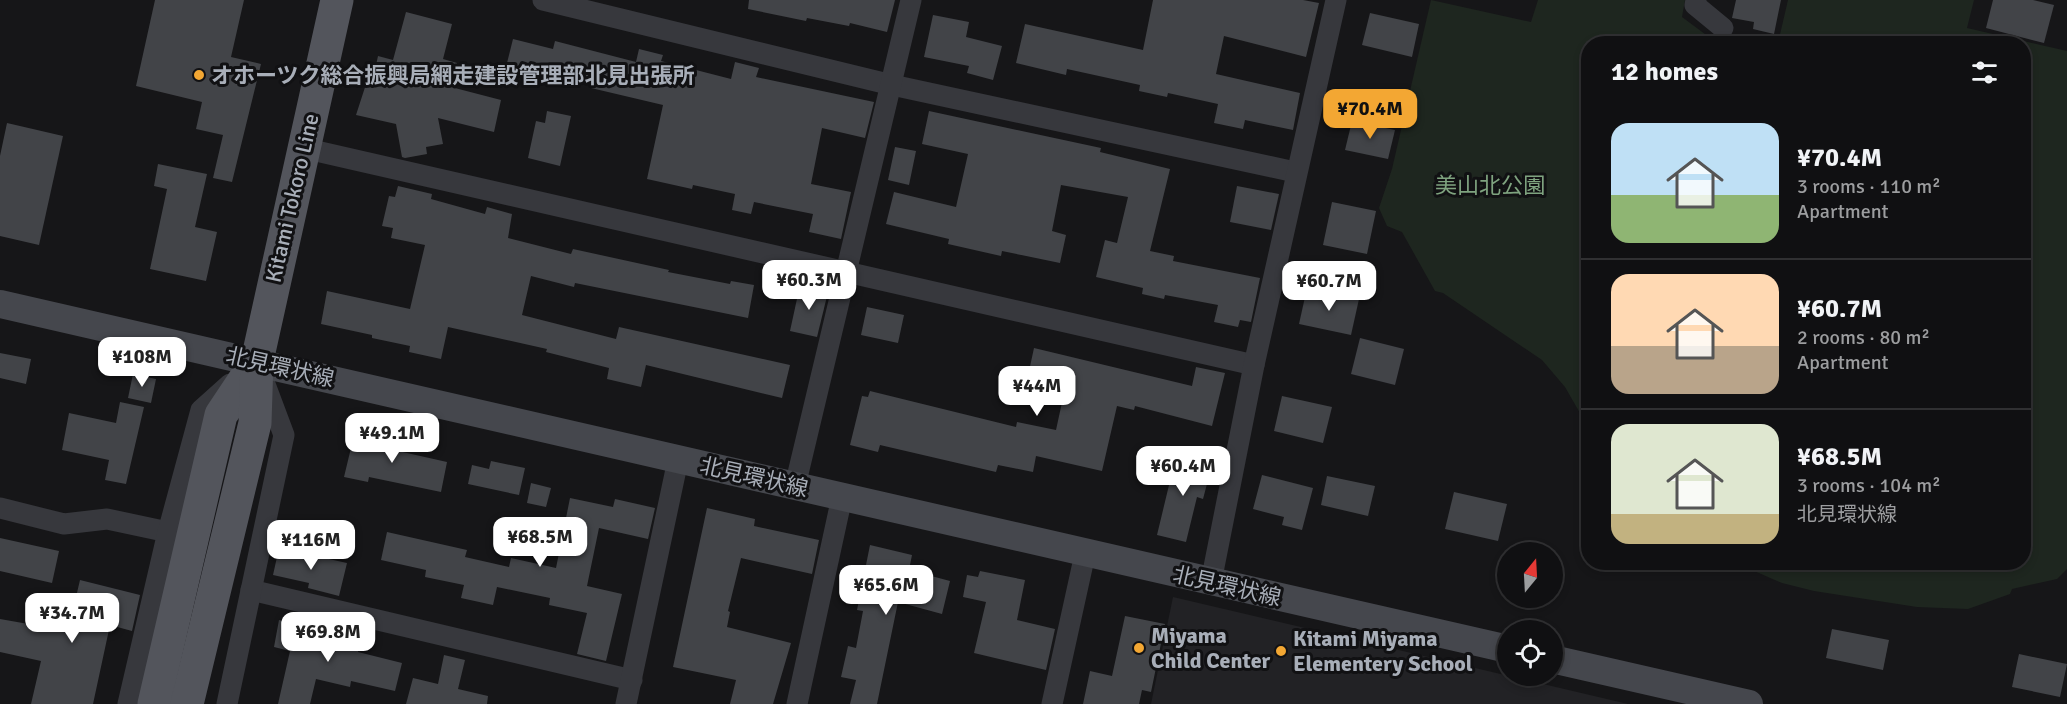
<!DOCTYPE html>
<html lang="en">
<head>
<meta charset="utf-8">
<style>
  :root { --surface:#101012; --page:#19191b; --text:#f1f3f6; --muted:#9c9d9f; --line:#303032; --accent:#f3a733 }
  body { margin:0; font-family:Signika,"Noto Sans JP",sans-serif; background:var(--page); color:var(--text); height:100vh; display:flex; flex-direction:column; font-size:22px; white-space:nowrap }
  * { box-sizing:border-box; margin:0 }
  p { font-size:20px; color:var(--muted) }
  .icon { flex:none; width:33px; height:33px; fill:none; stroke:currentColor; stroke-width:2; stroke-linecap:round; stroke-linejoin:round }
  .map { position:relative; flex:1; overflow:hidden }
  .panel { position:absolute; left:1581px; top:36px; width:450px; height:534px; display:flex; flex-direction:column; background:var(--surface); border-radius:24px; box-shadow:0 3px 9px #0003,0 0 0 2px var(--line) }
  .panel>* { flex:none }
  .needle { width:39px; rotate:18deg }
  .buttons { position:absolute; left:1497px; top:542px; display:grid; gap:12px }
  .buttons a { display:grid; place-items:center; width:66px; height:66px; border-radius:50%; background:var(--surface); box-shadow:0 3px 9px #0003,0 0 0 2px var(--line); font-size:30px }
  .price { position:absolute; translate:-50% -51px; padding:0 14px; border-radius:12px; background:#fff; color:#222; font-size:20px; line-height:39px; filter:drop-shadow(0 2px 3px #0008) }
  .price::after { content:''; position:absolute; left:50%; top:36px; width:18px; height:14px; margin-left:-9px; background:inherit; clip-path:polygon(0 0,100% 0,50% 100%) }
  .price.active { background:var(--accent); color:#111 }
  ul { padding:0; list-style:none }
  li { display:flex; align-items:center; gap:18px; height:150px; padding:0 30px }
  li+li { border-top:2px solid var(--line) }
  li span { display:grid; place-items:center; flex:none; width:168px; height:120px; border-radius:18px; color:#555 }
  li>.icon { margin-inline-start:auto }
  span .icon { width:72px; height:72px; fill:#fffc; stroke-width:1 }
  li b { font-size:26px }
  h2 { display:flex; justify-content:space-between; align-items:center; height:72px; padding:0 30px; font-size:26px }
  .map>svg:first-child { display:block }
  .built { fill:#222225 }
  .green { fill:#1e261f }
  .building { fill:#424448 }
  .lines { fill:none; stroke-linecap:round; stroke-linejoin:round }
  .street { stroke:#37383d; stroke-width:21 }
  .secondary { stroke:#45474d; stroke-width:28 }
  .primary { stroke:#53555c; stroke-width:33 }
  .poi-dot { fill:#f3a733; stroke:#111113; stroke-width:2 }
  .labels { text-anchor:middle; dominant-baseline:central; stroke-width:6; stroke-linejoin:round; paint-order:stroke }
  .poi-label { font-size:22px; font-weight:bold; fill:#a8aeb8; stroke:#111113; text-anchor:start }
  .park-label { font-size:22px; fill:#7fa37f; stroke:#111113 }
  .street-label { font-size:22px; fill:#a8aeb8; stroke:#111113 }
</style>
</head>
<body>
<div class="map">
<svg width="2067" height="704" viewBox="0 0 2067 704">
  <rect width="100%" height="100%" fill="#161618"/>
  <!-- built -->
  <polygon class="built" points="1173,597 1628,704 1151,704"/>
  <!-- green -->
  <g class="green">
    <polygon points="1431,0 1531,22 1538,0 1685,0 1682,17 1717,43 1588,44 1588,427 1565,387 1542,360 1443,293 1435,291 1402,232 1387,226 1379,208 1392,169"/>
    <polygon points="1788,0 1974,0 1967,28 2067,51 2067,569 2057,579 2012,589 2010,594 1968,609 1917,607 1814,591 1782,583 1736,563 2024,562 2024,44 1778,43"/>
  </g>
  <!-- building -->
  <g class="building">
    <polygon points="155,0 244,0 231,57 261,64 232,182 213,178 223,135 196,129 202,102 136,86"/>
    <polygon points="749,0 895,0 887,32 850,23 849,26 807,18 806,21 748,9"/>
    <polygon points="1153,0 1303,0 1319,3 1306,57 1224,36 1216,74 1300,93 1293,130 1245,120 1243,129 1214,123 1218,104 1168,93 1167,97 1139,91 1140,85 1067,69 1066,75 1016,63 1025,24 1143,50"/>
    <polygon points="1736,0 1781,0 1774,34 1753,29 1754,22 1732,18"/>
    <polygon points="1993,0 2033,0 2054,5 2044,43 1986,28"/>
    <polygon points="406,12 452,24 443,59 457,63 451,87 501,100 494,132 438,118 443,144 426,147 427,154 405,158 402,157 396,124 356,115 368,78 373,79 378,56 393,60"/>
    <polygon points="1370,13 1419,24 1412,57 1362,45"/>
    <polygon points="933,15 969,22 966,37 1002,46 993,80 967,73 969,66 924,57"/>
    <polygon points="513,39 553,49 555,41 636,62 639,49 663,55 661,61 731,79 735,62 759,68 756,77 874,102 865,138 822,128 811,184 851,192 841,239 809,232 813,214 754,202 751,214 732,210 735,194 693,185 692,189 647,179 663,105 591,88 592,81 543,69 541,77 506,67"/>
    <polygon points="547,111 571,116 560,166 528,158 536,121 545,123"/>
    <polygon points="929,111 1101,148 1100,152 1170,169 1150,251 1174,256 1173,261 1260,278 1251,322 1240,320 1238,327 1214,322 1218,305 1165,295 1164,299 1142,294 1143,288 1096,277 1105,240 1117,243 1128,197 1061,185 1052,231 1066,235 1060,263 1002,251 1001,256 948,244 949,239 886,224 894,192 956,207 968,154 922,144"/>
    <polygon points="1352,121 1395,130 1388,159 1345,150"/>
    <polygon points="7,123 63,136 39,245 0,236 0,156"/>
    <polygon points="895,147 916,151 909,185 888,180"/>
    <polygon points="158,164 207,174 195,227 217,232 206,281 150,269 167,189 154,186"/>
    <polygon points="398,186 432,194 431,199 485,214 487,207 512,214 508,238 571,254 573,249 669,270 668,272 730,284 731,281 754,285 748,318 575,283 574,287 531,276 522,315 616,339 619,327 790,365 782,398 646,365 641,387 607,379 609,368 546,352 547,349 448,327 441,359 409,352 410,346 372,338 372,335 321,324 327,291 410,309 425,245 391,238 393,228 382,226 389,196 395,197"/>
    <polygon points="1237,186 1279,194 1271,230 1230,222"/>
    <polygon points="1332,202 1376,211 1367,254 1323,245"/>
    <polygon points="800,285 828,292 817,337 790,331"/>
    <polygon points="1307,288 1359,299 1351,335 1299,324"/>
    <polygon points="867,307 904,315 898,343 861,335"/>
    <polygon points="1360,338 1404,349 1395,385 1351,374"/>
    <polygon points="1034,348 1192,386 1196,367 1225,373 1212,426 1135,406 1134,410 1117,406 1102,471 1036,456 1033,472 998,465 996,472 880,445 878,452 850,445 862,396 868,397 870,391 1016,427 1017,422 1056,430 1064,393 1026,385"/>
    <polygon points="0,353 31,359 26,384 0,378"/>
    <polygon points="133,374 156,379 151,403 128,398"/>
    <polygon points="1282,396 1332,407 1323,443 1274,431"/>
    <polygon points="120,402 144,407 126,484 105,480 109,460 62,450 69,413 116,423"/>
    <polygon points="356,427 380,432 376,446 447,462 441,492 369,477 368,482 344,477"/>
    <polygon points="1176,456 1212,465 1203,499 1197,497 1186,542 1157,535"/>
    <polygon points="491,461 525,468 519,495 468,484 472,465 489,469"/>
    <polygon points="1262,475 1313,488 1302,530 1282,525 1284,517 1253,509"/>
    <polygon points="1327,476 1375,486 1368,516 1321,505"/>
    <polygon points="531,483 551,488 546,507 527,503"/>
    <polygon points="1454,492 1507,504 1498,541 1445,529"/>
    <polygon points="570,498 613,507 615,499 655,508 648,539 599,528 587,586 622,594 606,661 577,654 587,613 549,605 550,598 497,587 493,605 461,598 464,585 425,577 426,570 381,560 387,532 467,550 465,557 509,567 511,558 556,568"/>
    <polygon points="707,508 755,519 754,526 819,540 812,574 741,558 728,611 730,612 727,627 791,643 773,704 730,704 736,680 673,667"/>
    <polygon points="0,538 59,551 52,583 0,571"/>
    <polygon points="870,545 912,555 909,570 950,581 942,614 898,602 877,704 850,704 856,680 841,677 848,646 856,648 863,611 857,610"/>
    <polygon points="279,548 347,563 339,596 308,588 309,583 273,575"/>
    <polygon points="980,571 1025,580 1017,620 1055,629 1046,670 974,653 986,602 963,597 967,575 978,577"/>
    <polygon points="80,580 140,595 132,631 110,625 93,704 31,704 41,661 0,652 0,619 68,631"/>
    <polygon points="1125,616 1165,624 1151,692 1142,690 1139,704 1083,704 1090,671 1112,676"/>
    <polygon points="279,620 361,639 358,652 402,663 395,691 351,681 350,687 316,679 310,704 278,704 290,651 274,647"/>
    <polygon points="1832,629 1889,640 1883,670 1826,658"/>
    <polygon points="2019,654 2067,664 2060,697 2012,687"/>
    <polygon points="444,655 465,660 458,689 488,696 487,704 406,704 413,678 438,684"/>
  </g>
  <g class="lines">
    <!-- street -->
    <g class="street">
      <polyline points="543,0 892,85 1295,172"/>
      <polyline points="1696,0 1695,5 1723,28"/>
      <polyline points="303,148 1254,365"/>
      <polyline points="795,486 911,0"/>
      <polyline points="0,508 64,524 107,519 168,532"/>
      <polyline points="1211,582 1254,365 1336,0"/>
      <polyline points="251,590 632,680"/>
      <polyline points="128,704 168,532 201,410 230,384"/>
      <polyline points="227,704 284,435 263,379"/>
      <polyline points="626,704 678,460"/>
      <polyline points="797,704 842,497"/>
      <polyline points="1052,704 1085,554"/>
    </g>
    <!-- secondary -->
    <g class="secondary">
      <polyline points="0,304 1508,649"/>
      <polyline points="1552,659 1749,704"/>
    </g>
    <!-- primary -->
    <g class="primary">
      <polyline points="154,704 221,415 257,361"/>
      <polyline points="187,704 255,423 257,361 337,0"/>
    </g>
  </g>
  <!-- markers -->
  <g class="poi-dot">
    <circle cx="199" cy="75" r="6"/>
    <circle cx="1139" cy="648" r="6"/>
    <circle cx="1281" cy="651" r="6"/>
  </g>
  <g class="labels">
    <!-- poi labels -->
    <g class="poi-label">
      <text x="211" y="75">オホーツク総合振興局網走建設管理部北見出張所</text>
      <text x="1151" y="635">Miyama<tspan x="1151" dy="25">Child Center</tspan></text>
      <text x="1293" y="638">Kitami Miyama<tspan x="1293" dy="25">Elementery School</tspan></text>
    </g>
    <!-- park labels -->
    <g class="park-label">
      <text x="1490" y="185">美山北公園</text>
    </g>
    <!-- street labels -->
    <g class="street-label">
      <text transform="translate(292 198) rotate(-77)">Kitami Tokoro Line</text>
      <text transform="translate(280 367) rotate(13)">北見環状線</text>
      <text transform="translate(754 477) rotate(13)">北見環状線</text>
      <text transform="translate(1227 586) rotate(13)">北見環状線</text>
    </g>
  </g>
</svg>
<div class="buttons">
<a><svg class="needle" viewBox="-14 -14 28 28"><path d="M0-13l5 13h-10z" fill="#e53935"/><path d="M0 13l5-13h-10z" fill="#9c9d9f"/></svg></a>
<a><svg class="icon" aria-label="locate" viewBox="0 0 24 24"><circle cx="12" cy="12" r="6"/><path d="M12 2v4M12 18v4M2 12h4M18 12h4"/></svg></a>
</div>
<b class="price active" style="left:1370px;top:140px">¥70.4M</b>
<b class="price" style="left:809px;top:311px">¥60.3M</b>
<b class="price" style="left:1329px;top:312px">¥60.7M</b>
<b class="price" style="left:142px;top:388px">¥108M</b>
<b class="price" style="left:1037px;top:417px">¥44M</b>
<b class="price" style="left:392px;top:464px">¥49.1M</b>
<b class="price" style="left:1183px;top:497px">¥60.4M</b>
<b class="price" style="left:540px;top:568px">¥68.5M</b>
<b class="price" style="left:311px;top:571px">¥116M</b>
<b class="price" style="left:886px;top:616px">¥65.6M</b>
<b class="price" style="left:72px;top:644px">¥34.7M</b>
<b class="price" style="left:328px;top:663px">¥69.8M</b>
<section class="panel">
<h2>12 homes<svg class="icon" aria-label="filters" viewBox="0 0 24 24"><path d="M4 7h16M4 17h16"/><circle cx="9" cy="7" r="2"/><circle cx="15" cy="17" r="2"/></svg></h2>
<ul>
<li><span style="background:linear-gradient(#bfe0f5 60%,#8fb573 0)"><svg class="icon" aria-label="home" viewBox="0 0 24 24"><path d="M3 11l9-7 9 7M6 9v11h12V9"/></svg></span><div><b>¥70.4M</b><p>3 rooms · 110 m²</p><p>Apartment</p></div></li>
<li><span style="background:linear-gradient(#ffd9b3 60%,#b9a48a 0)"><svg class="icon" aria-label="home" viewBox="0 0 24 24"><path d="M3 11l9-7 9 7M6 9v11h12V9"/></svg></span><div><b>¥60.7M</b><p>2 rooms · 80 m²</p><p>Apartment</p></div></li>
<li><span style="background:linear-gradient(#dfe7d0 75%,#c2b280 0)"><svg class="icon" aria-label="home" viewBox="0 0 24 24"><path d="M3 11l9-7 9 7M6 9v11h12V9"/></svg></span><div><b>¥68.5M</b><p>3 rooms · 104 m²</p><p>北見環状線</p></div></li>
</ul>
</section>
</div>
</body>
</html>
